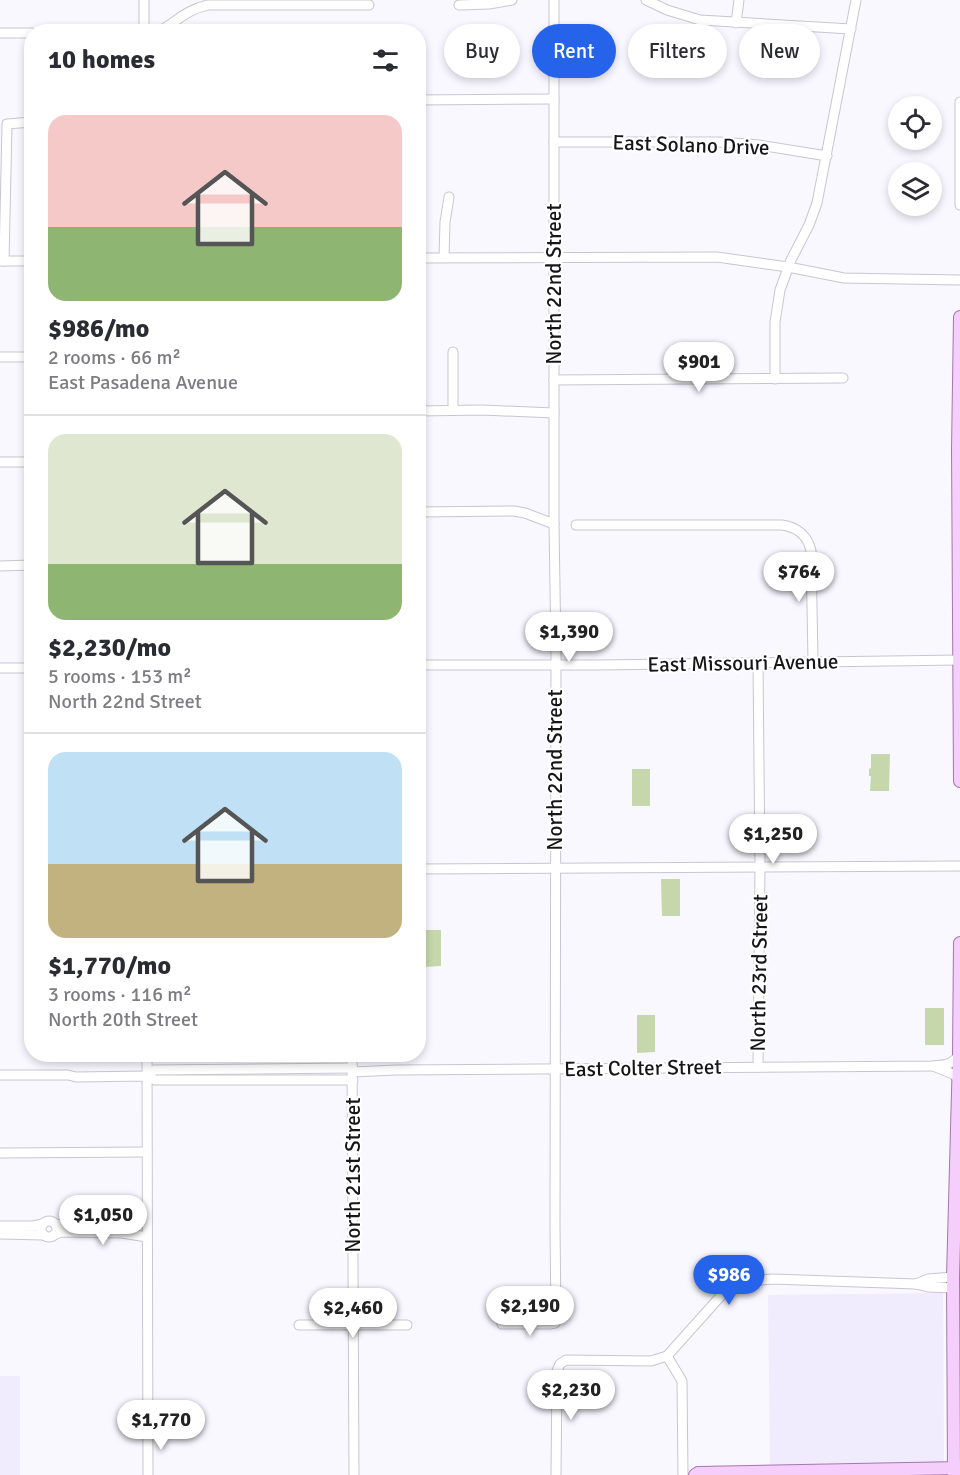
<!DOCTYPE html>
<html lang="en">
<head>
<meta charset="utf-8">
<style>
  :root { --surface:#fff; --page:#f2f2f3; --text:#2b2b33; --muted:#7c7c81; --line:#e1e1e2; --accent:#2563eb }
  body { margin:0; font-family:Signika,sans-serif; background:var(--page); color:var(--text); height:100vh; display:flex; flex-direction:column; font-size:22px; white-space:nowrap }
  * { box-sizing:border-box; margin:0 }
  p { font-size:20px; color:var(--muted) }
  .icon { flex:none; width:33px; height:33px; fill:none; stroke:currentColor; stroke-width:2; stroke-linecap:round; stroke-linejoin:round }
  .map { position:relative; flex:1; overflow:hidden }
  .drawer { position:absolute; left:24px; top:24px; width:402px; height:1038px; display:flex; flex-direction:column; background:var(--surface); border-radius:24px; box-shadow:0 3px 9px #0003 }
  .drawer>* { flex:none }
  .banner { position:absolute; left:444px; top:24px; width:426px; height:54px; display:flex; gap:12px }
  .buttons { position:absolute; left:888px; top:96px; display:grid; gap:12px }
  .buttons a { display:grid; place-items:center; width:54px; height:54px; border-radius:50%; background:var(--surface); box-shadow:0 3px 9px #0003; font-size:30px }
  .price { position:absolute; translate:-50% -51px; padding:0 14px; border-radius:21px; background:#fff; color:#222; font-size:20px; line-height:39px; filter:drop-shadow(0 2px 3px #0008) }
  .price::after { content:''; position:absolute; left:50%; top:36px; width:18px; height:14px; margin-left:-9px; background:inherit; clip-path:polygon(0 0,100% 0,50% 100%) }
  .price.current { background:var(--accent); color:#fff }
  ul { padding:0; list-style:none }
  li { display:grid; align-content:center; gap:12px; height:318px; padding:0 24px }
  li+li { border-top:2px solid var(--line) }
  li span { display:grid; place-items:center; height:186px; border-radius:18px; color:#555 }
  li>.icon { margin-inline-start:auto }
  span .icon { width:108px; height:108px; fill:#fffc; stroke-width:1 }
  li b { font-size:26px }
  h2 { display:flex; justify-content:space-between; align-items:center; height:72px; padding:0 24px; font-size:26px }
  .pill { padding:0 21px; border-radius:27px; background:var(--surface); box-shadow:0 3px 9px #0003; font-size:21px; line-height:54px }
  .pill.current { background:var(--accent); color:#fff }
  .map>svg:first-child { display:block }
  .built { fill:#f1ecfd }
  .green { fill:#c5d7ab }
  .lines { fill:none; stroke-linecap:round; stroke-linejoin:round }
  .minor-casing { stroke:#c8c6d0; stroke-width:11 }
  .major-casing { stroke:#a378aa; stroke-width:14 }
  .minor { stroke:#fff; stroke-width:9 }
  .major { stroke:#f5cefb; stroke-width:12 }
  .labels { text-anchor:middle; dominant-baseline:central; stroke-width:4.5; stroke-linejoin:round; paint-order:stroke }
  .street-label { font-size:21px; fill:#161518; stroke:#fff }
</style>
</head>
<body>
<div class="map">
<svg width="960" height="1475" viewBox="0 0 960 1475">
  <rect width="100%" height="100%" fill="#f9f7ff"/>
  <!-- built -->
  <g class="built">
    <polygon points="943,1293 944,1463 770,1466 768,1295"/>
    <rect x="0" y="1376" width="20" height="99"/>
  </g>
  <!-- green -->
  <g class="green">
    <polygon points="871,754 890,754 889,791 870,791 871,776 869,776 869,769 871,768"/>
    <rect x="632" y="769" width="18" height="37"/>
    <polygon points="661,879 680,879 680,916 662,916"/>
    <polygon points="423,930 441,930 441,966 423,967"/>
    <rect x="925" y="1008" width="19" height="37"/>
    <polygon points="637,1015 655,1015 655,1052 637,1053"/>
  </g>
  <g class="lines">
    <!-- minor casing -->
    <g class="minor-casing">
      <g id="minor">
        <polyline points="144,0 144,32"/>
        <polyline points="646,0 667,10 700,20 851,29"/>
        <polyline points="459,5 489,4 512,0"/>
        <polyline points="736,23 739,0"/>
        <path d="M158,32c19,-10 27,-22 50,-27h161"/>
        <polyline points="0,33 32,33"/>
        <polyline points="418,100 554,99"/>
        <polyline points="554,142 719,142 759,145 827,156"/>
        <polyline points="960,205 960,102"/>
        <polyline points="444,257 445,222 449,197"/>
        <polyline points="418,258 717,257 788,267 844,278 960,280"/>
        <polyline points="0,261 32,261"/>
        <polyline points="4,261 7,124 32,122"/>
        <polyline points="0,357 32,357"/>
        <polyline points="775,379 775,322 780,290 791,260 809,225 817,203 856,0"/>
        <polyline points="554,380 843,378"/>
        <polyline points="453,410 453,352"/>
        <polyline points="418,411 482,410 554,413"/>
        <polyline points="0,462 32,462"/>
        <polyline points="418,512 514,511 525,513 554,524"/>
        <path d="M576,525h206c15,2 26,11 29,26l2,111"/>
        <polyline points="0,566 32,565"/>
        <polyline points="418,665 597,665 960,660"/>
        <polyline points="0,668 32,668"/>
        <polyline points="418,869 960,866"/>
        <polyline points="147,1054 148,1475"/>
        <polyline points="352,1054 354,1475"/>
        <polyline points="933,1066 953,1074 959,1079"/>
        <polyline points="758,1067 760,866 758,663"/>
        <path d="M353,1072l43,-2 537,-4c12,-2 18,0 26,-11"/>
        <polyline points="0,1075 68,1075 76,1077 147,1076 155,1080 353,1080"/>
        <polyline points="147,1076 154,1070 353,1068"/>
        <polyline points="0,1153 147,1152"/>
        <circle cx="49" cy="1229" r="8"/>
        <polyline points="55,1224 61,1225 120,1225 147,1220"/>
        <polyline points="0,1226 33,1226 43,1224"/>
        <polyline points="0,1234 44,1235"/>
        <polyline points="54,1235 61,1232 122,1233 147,1237"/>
        <polyline points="916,1284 928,1279 953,1277"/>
        <polyline points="502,1324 550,1324 555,1323 556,1318 555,1226 556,652 554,524 554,0"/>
        <polyline points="299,1325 407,1325"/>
        <polyline points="667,1356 682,1381 683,1475"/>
        <polyline points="556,1475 557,1371 560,1364 566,1360 651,1361 667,1356 727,1289 742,1282 772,1279 916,1284 928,1287 953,1288"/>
      </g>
    </g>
    <!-- major casing -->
    <g class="major-casing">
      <g id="major">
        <polyline points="960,317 958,449 960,781"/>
        <polyline points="695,1475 698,1473 960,1468"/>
        <polyline points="954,1475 953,1277 959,1055 960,943"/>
      </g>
    </g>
    <!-- minor -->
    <use href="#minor" class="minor"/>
    <!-- major -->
    <use href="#major" class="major"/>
  </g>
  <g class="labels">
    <!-- street labels -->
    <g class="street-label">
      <text transform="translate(691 145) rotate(2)">East Solano Drive</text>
      <text transform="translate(554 284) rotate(-90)">North 22nd Street</text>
      <text transform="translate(743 663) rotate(-1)">East Missouri Avenue</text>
      <text transform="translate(555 770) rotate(-90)">North 22nd Street</text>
      <text transform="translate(759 973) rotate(-89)">North 23rd Street</text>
      <text transform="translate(643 1068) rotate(-1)">East Colter Street</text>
      <text transform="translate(353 1175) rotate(-90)">North 21st Street</text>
    </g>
  </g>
</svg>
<div class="buttons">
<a><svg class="icon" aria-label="locate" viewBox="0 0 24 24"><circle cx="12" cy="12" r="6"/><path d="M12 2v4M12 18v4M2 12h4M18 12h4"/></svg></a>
<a><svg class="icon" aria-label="layers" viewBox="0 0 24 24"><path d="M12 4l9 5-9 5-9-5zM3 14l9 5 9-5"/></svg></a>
</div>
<b class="price" style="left:699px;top:393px">$901</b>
<b class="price" style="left:799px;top:603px">$764</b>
<b class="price" style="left:569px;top:663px">$1,390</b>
<b class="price" style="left:773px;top:865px">$1,250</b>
<b class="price" style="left:103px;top:1246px">$1,050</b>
<b class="price current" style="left:729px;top:1306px">$986</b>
<b class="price" style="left:530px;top:1337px">$2,190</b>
<b class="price" style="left:353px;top:1339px">$2,460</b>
<b class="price" style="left:571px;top:1421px">$2,230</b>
<b class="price" style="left:161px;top:1451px">$1,770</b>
<div class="banner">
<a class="pill">Buy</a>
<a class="pill current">Rent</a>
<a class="pill">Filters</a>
<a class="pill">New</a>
</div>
<section class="drawer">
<h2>10 homes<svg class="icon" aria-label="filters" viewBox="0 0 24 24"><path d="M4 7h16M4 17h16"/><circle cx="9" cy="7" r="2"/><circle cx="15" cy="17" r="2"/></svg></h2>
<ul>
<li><span style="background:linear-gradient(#f6c9c9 60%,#8fb573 0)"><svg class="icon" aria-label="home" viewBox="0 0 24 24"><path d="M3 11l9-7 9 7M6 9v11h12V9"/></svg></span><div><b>$986/mo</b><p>2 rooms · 66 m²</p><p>East Pasadena Avenue</p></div></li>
<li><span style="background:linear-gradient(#dfe7d0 70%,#8fb573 0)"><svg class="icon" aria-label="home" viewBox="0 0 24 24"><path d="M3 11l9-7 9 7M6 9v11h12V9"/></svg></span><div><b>$2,230/mo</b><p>5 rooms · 153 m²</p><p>North 22nd Street</p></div></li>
<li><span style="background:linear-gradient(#bfe0f5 60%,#c2b280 0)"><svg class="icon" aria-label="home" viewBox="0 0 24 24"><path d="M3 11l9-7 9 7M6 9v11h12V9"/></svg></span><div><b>$1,770/mo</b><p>3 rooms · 116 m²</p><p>North 20th Street</p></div></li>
</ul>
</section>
</div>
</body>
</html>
